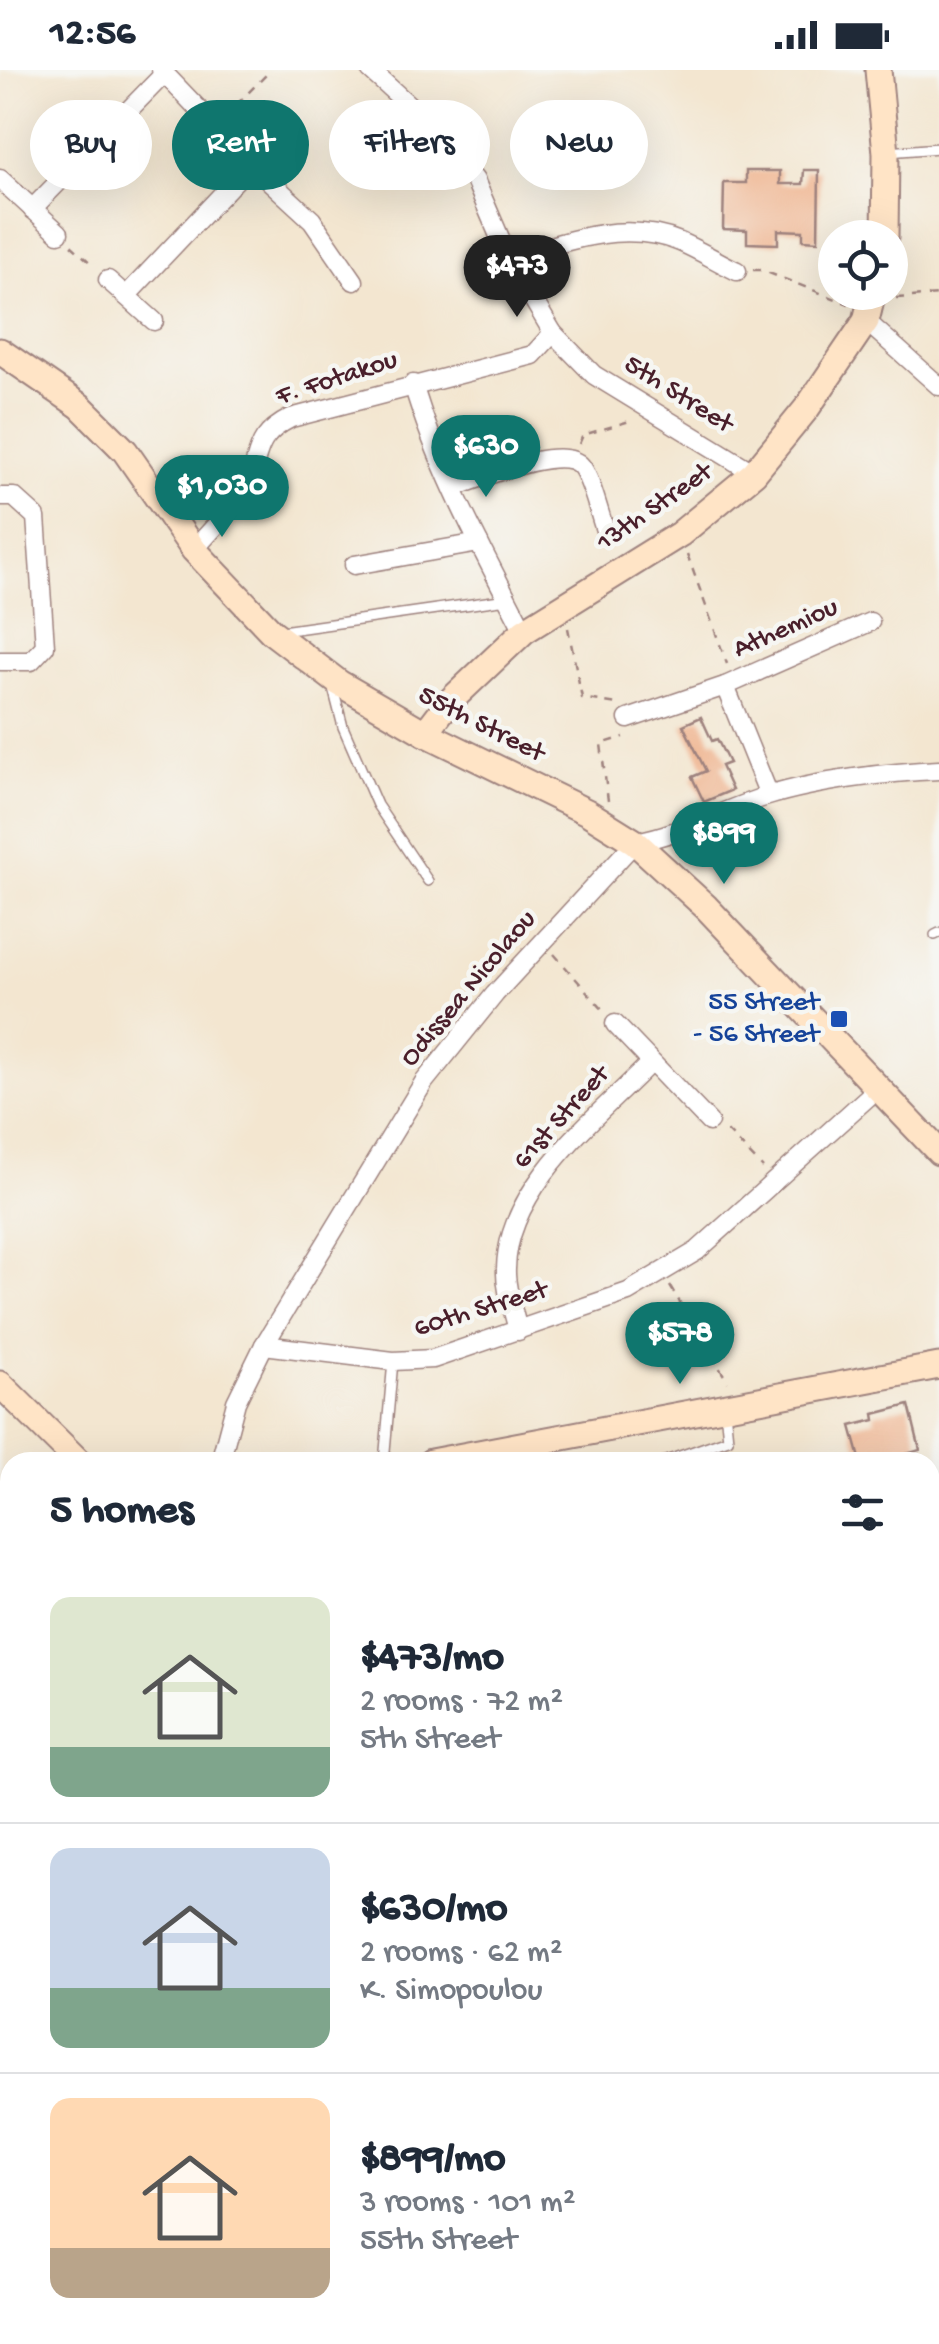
<!DOCTYPE html>
<html lang="en">
<head>
<meta charset="utf-8">
<style>
  :root { --surface:#fff; --page:#f6f6f7; --text:#1f2937; --muted:#747a83; --line:#e0e1e3; --accent:#0f766e }
  body { margin:0; font-family:"Gochi Hand",sans-serif; background:var(--page); color:var(--text); height:100vh; display:flex; flex-direction:column; font-size:38px; white-space:nowrap }
  * { box-sizing:border-box; margin:0 }
  p { font-size:32px; color:var(--muted) }
  .icon { flex:none; width:55px; height:55px; fill:none; stroke:currentColor; stroke-width:2; stroke-linecap:round; stroke-linejoin:round }
  .map { position:relative; flex:1; overflow:hidden }
  .details { position:absolute; left:0px; top:1382px; width:940px; height:892px; display:flex; flex-direction:column; background:var(--surface); border-radius:30px 30px 0 0; box-shadow:0 10px 40px #0002 }
  .details>* { flex:none }
  .guide { position:absolute; left:30px; top:30px; width:880px; height:90px; display:flex; gap:20px }
  .tools { position:absolute; left:818px; top:150px; display:grid; gap:20px }
  .tools a { display:grid; place-items:center; width:90px; height:90px; border-radius:50%; background:var(--surface); box-shadow:0 10px 40px #0002; font-size:50px }
  .price { position:absolute; translate:-50% -85px; padding:0 22px; border-radius:35px; background:var(--accent); color:#fff; font-size:32px; line-height:65px; filter:drop-shadow(0 2px 5px #0008) }
  .price::after { content:''; position:absolute; left:50%; top:60px; width:30px; height:22px; margin-left:-15px; background:inherit; clip-path:polygon(0 0,100% 0,50% 100%) }
  .price.selected { background:#222; color:#fff }
  ul { padding:0; list-style:none }
  li { display:flex; align-items:center; gap:30px; height:250px; padding:0 50px }
  li+li { border-top:2px solid var(--line) }
  li span { display:grid; place-items:center; flex:none; width:280px; height:200px; border-radius:20px; color:#555 }
  li>.icon { margin-inline-start:auto }
  span .icon { width:120px; height:120px; fill:#fffc; stroke-width:1 }
  li b { font-size:42px }
  h2 { display:flex; justify-content:space-between; align-items:center; height:120px; padding:0 50px; font-size:42px }
  .chip { padding:0 35px; border-radius:45px; background:var(--surface); box-shadow:0 10px 40px #0002; font-size:35px; line-height:90px }
  .chip.selected { background:var(--accent); color:#fff }
  .status { display:flex; justify-content:space-between; align-items:center; height:70px; padding:0 50px; background:var(--surface); direction:ltr }
  .status svg { height:28px; fill:currentColor }
  .map>svg:first-child { display:block }
  .park { fill:url(#park-dots); stroke:#707250; stroke-width:2.5 }
  .building { fill:#efb089 }
  .lines { fill:none; stroke-linecap:round; stroke-linejoin:round }
  .lane-casing { stroke:#9e827e; stroke-width:12 }
  .street-casing { stroke:#9e827e; stroke-width:21 }
  .secondary-casing { stroke:#9e827e; stroke-width:29 }
  .path { stroke:#9e827e; stroke-width:2.5; stroke-dasharray:8 8; stroke-linecap:butt }
  .lane { stroke:#fff; stroke-width:9 }
  .street { stroke:#fff; stroke-width:18 }
  .secondary { stroke:#ffe4c6; stroke-width:25 }
  .transit-dot { fill:#1a4fb4; stroke:#f6f6f2; stroke-width:4 }
  .labels { text-anchor:middle; dominant-baseline:central; stroke-width:9; stroke-linejoin:round; paint-order:stroke }
  .street-label { font-size:28px; fill:#4a1f2b; stroke:#f6f6f2 }
  .transit-label { font-size:28px; fill:#164399; stroke:#f6f6f2; text-anchor:end }
</style>
</head>
<body>
<div class="status"><b>12:56</b><svg viewBox="0 0 49 12"><path d="M0 12V9h3v3zM5 12V6h3v6zM10 12V3h3v9zM15 12V0h3v12zM26 1h20v11H26zM47 4h2v5h-2z"/></svg></div>
<div class="map">
<svg width="939" height="2274" viewBox="0 0 939 2274">
  <defs>
    <pattern id="park-dots" width="8" height="8" patternUnits="userSpaceOnUse" patternTransform="scale(2.5)"><rect width="8" height="8" fill="#95c676"/><path d="M2 2h.1M6 6h.1" fill="none" stroke="#7ca061" stroke-width="1.8" stroke-linecap="round"/></pattern>
  </defs>
  <rect width="100%" height="100%" fill="#f6f6f2"/>
  <filter id="ink" filterUnits="userSpaceOnUse"><feTurbulence type="fractalNoise" baseFrequency=".01" numOctaves="2"/><feDisplacementMap in="SourceGraphic" scale="20" xChannelSelector="R" yChannelSelector="G"/><feConvolveMatrix kernelMatrix="1 2 1 2 8 2 1 2 1" color-interpolation-filters="sRGB"/></filter>
  <filter id="wash" filterUnits="userSpaceOnUse"><feTurbulence type="fractalNoise" baseFrequency=".0048" numOctaves="4" result="noise"/><feDisplacementMap in="SourceGraphic" scale="40" xChannelSelector="R" yChannelSelector="G"/><feGaussianBlur stdDeviation="2.25" result="paint"/><feColorMatrix in="noise" values="0 0 0 0 0 0 0 0 0 0 0 0 0 0 0 0 0 1.4 0 .05"/><feComposite in="paint" operator="in"/></filter>
  <g filter="url(#wash)">
    <rect width="100%" height="100%" fill="#f3e6d0"/>
    <!-- park -->
    <polygon class="park" points="10,2189 10,2265 33,2265 19,2274 0,2274 0,2196"/>
    <g id="blocks">
      <!-- building -->
      <g class="building">
        <polygon points="804,100 819,100 818,171 803,170 803,161 778,160 778,174 747,173 747,160 723,159 724,113 746,113 746,101 780,101 780,114 803,114"/>
        <polygon points="701,647 712,671 717,669 729,693 721,696 732,720 704,732 692,707 706,701 683,655"/>
        <polygon points="909,1335 920,1380 880,1392 861,1392 851,1356 875,1350 874,1344"/>
        <polygon points="870,2265 920,2265 926,2274 862,2274 861,2272"/>
      </g>
    </g>
  </g>
  <g filter="url(#ink)">
    <use href="#blocks" fill-opacity="0" stroke="#9e827e" stroke-width="2.5"/>
    <g class="lines">
      <!-- lane casing -->
      <g class="lane-casing">
        <g id="lane">
          <polyline points="888,82 939,78"/>
          <polyline points="282,561 507,529"/>
          <polyline points="332,614 343,657 377,735 428,811"/>
          <polyline points="935,865 939,863"/>
          <polyline points="384,1392 393,1291"/>
          <polyline points="663,1392 728,1369 725,1340"/>
        </g>
      </g>
      <!-- street casing -->
      <g class="street-casing">
        <g id="street">
          <polyline points="161,0 251,94 312,150 354,211"/>
          <polyline points="370,0 433,57 475,110 509,189 553,263 594,305 754,403"/>
          <polyline points="0,109 59,163"/>
          <polyline points="32,139 164,4"/>
          <path d="M509,189c54,-17 114,-40 171,-17 19,8 38,20 57,29"/>
          <polyline points="108,210 154,251"/>
          <polyline points="126,226 251,94"/>
          <polyline points="866,251 939,316"/>
          <path d="M413,314c25,86 70,167 111,247"/>
          <path d="M454,417c26,-8 108,-44 127,-21 10,12 19,51 25,67"/>
          <polyline points="0,427 14,427 36,447 45,576 31,591 0,591"/>
          <path d="M194,480c15,-18 33,-35 47,-55 23,-33 6,-55 50,-77l242,-63 20,-22"/>
          <polyline points="354,495 479,473"/>
          <polyline points="725,616 769,725"/>
          <polyline points="628,649 725,616 870,552"/>
          <polyline points="615,954 709,1052"/>
          <path d="M518,1261c-4,-19 -13,-42 -12,-62 1,-82 90,-151 144,-206"/>
          <polyline points="264,1275 393,1291 433,1289 628,1222 697,1181 878,1018"/>
          <path d="M220,1392l16,-60 28,-57 160,-263 71,-88 140,-152c47,-8 88,-33 133,-46 49,-15 121,-24 171,-26"/>
          <polyline points="930,1673 939,1669"/>
          <polyline points="930,1772 939,1793"/>
          <polyline points="930,1826 939,1822"/>
          <polyline points="930,2016 939,2031"/>
          <polyline points="0,2075 10,2091"/>
          <polyline points="125,2265 131,2274"/>
          <polyline points="274,2265 279,2274"/>
          <polyline points="422,2265 428,2274"/>
          <polyline points="523,2274 537,2265"/>
        </g>
      </g>
      <!-- secondary casing -->
      <g class="secondary-casing">
        <g id="secondary">
          <polyline points="878,0 886,83 885,168"/>
          <polyline points="0,281 80,336 125,381 194,480 272,562 339,613 425,663 587,742 635,772 706,837 939,1082"/>
          <polyline points="425,663 448,633 524,561 680,464 754,403 807,338 866,251 873,222"/>
          <polyline points="0,1314 79,1392"/>
          <polyline points="431,1392 939,1296"/>
          <polyline points="0,1736 10,1723"/>
          <polyline points="804,2265 813,2274"/>
        </g>
      </g>
      <!-- path -->
      <g class="path">
        <polyline points="226,45 271,0"/>
        <polyline points="71,175 94,196"/>
        <polyline points="753,200 761,200 849,234"/>
        <polyline points="896,228 939,225"/>
        <polyline points="579,374 583,365 633,350"/>
        <polyline points="687,484 727,594"/>
        <polyline points="568,558 582,628 617,634"/>
        <polyline points="608,731 601,674 624,667"/>
        <polyline points="554,884 605,942"/>
        <polyline points="727,1061 763,1098"/>
        <polyline points="670,1216 728,1312"/>
        <polyline points="0,1834 10,1847"/>
        <polyline points="930,2115 939,2109"/>
        <polyline points="930,2230 939,2229"/>
        <polyline points="844,2274 857,2265"/>
      </g>
      <!-- lane -->
      <use href="#lane" class="lane"/>
      <!-- street -->
      <use href="#street" class="street"/>
      <!-- secondary -->
      <use href="#secondary" class="secondary"/>
    </g>
  </g>
  <!-- markers -->
  <rect class="transit-dot" x="829" y="939" width="20" height="20" rx="5"/>
  <g class="labels">
    <!-- street labels -->
    <g class="street-label">
      <text transform="translate(337 309) rotate(-18)">F. Fotakou</text>
      <text transform="translate(678 325) rotate(32)">5th Street</text>
      <text transform="translate(655 438) rotate(-35)">13th Street</text>
      <text transform="translate(786 559) rotate(-24)">Athemiou</text>
      <text transform="translate(481 655) rotate(27)">55th Street</text>
      <text transform="translate(469 919) rotate(-50)">Odissea Nicolaou</text>
      <text transform="translate(562 1048) rotate(-48)">61st Street</text>
      <text transform="translate(481 1240) rotate(-17)">60th Street</text>
    </g>
    <!-- transit labels -->
    <g class="transit-label">
      <text x="819" y="933">55 Street<tspan x="819" dy="32">- 56 Street</tspan></text>
    </g>
  </g>
</svg>
<div class="tools">
<a><svg class="icon" aria-label="locate" viewBox="0 0 24 24"><circle cx="12" cy="12" r="6"/><path d="M12 2v4M12 18v4M2 12h4M18 12h4"/></svg></a>
</div>
<b class="price selected" style="left:517px;top:250px">$473</b>
<b class="price" style="left:486px;top:430px">$630</b>
<b class="price" style="left:222px;top:470px">$1,030</b>
<b class="price" style="left:724px;top:817px">$899</b>
<b class="price" style="left:680px;top:1317px">$578</b>
<div class="guide">
<a class="chip">Buy</a>
<a class="chip selected">Rent</a>
<a class="chip">Filters</a>
<a class="chip">New</a>
</div>
<section class="details">
<h2>5 homes<svg class="icon" aria-label="filters" viewBox="0 0 24 24"><path d="M4 7h16M4 17h16"/><circle cx="9" cy="7" r="2"/><circle cx="15" cy="17" r="2"/></svg></h2>
<ul>
<li><span style="background:linear-gradient(#dfe7d0 75%,#7fa58c 0)"><svg class="icon" aria-label="home" viewBox="0 0 24 24"><path d="M3 11l9-7 9 7M6 9v11h12V9"/></svg></span><div><b>$473/mo</b><p>2 rooms · 72 m²</p><p>5th Street</p></div></li>
<li><span style="background:linear-gradient(#c9d6e8 70%,#7fa58c 0)"><svg class="icon" aria-label="home" viewBox="0 0 24 24"><path d="M3 11l9-7 9 7M6 9v11h12V9"/></svg></span><div><b>$630/mo</b><p>2 rooms · 62 m²</p><p>K. Simopoulou</p></div></li>
<li><span style="background:linear-gradient(#ffd9b3 75%,#b9a48a 0)"><svg class="icon" aria-label="home" viewBox="0 0 24 24"><path d="M3 11l9-7 9 7M6 9v11h12V9"/></svg></span><div><b>$899/mo</b><p>3 rooms · 101 m²</p><p>55th Street</p></div></li>
</ul>
</section>
</div>
</body>
</html>
